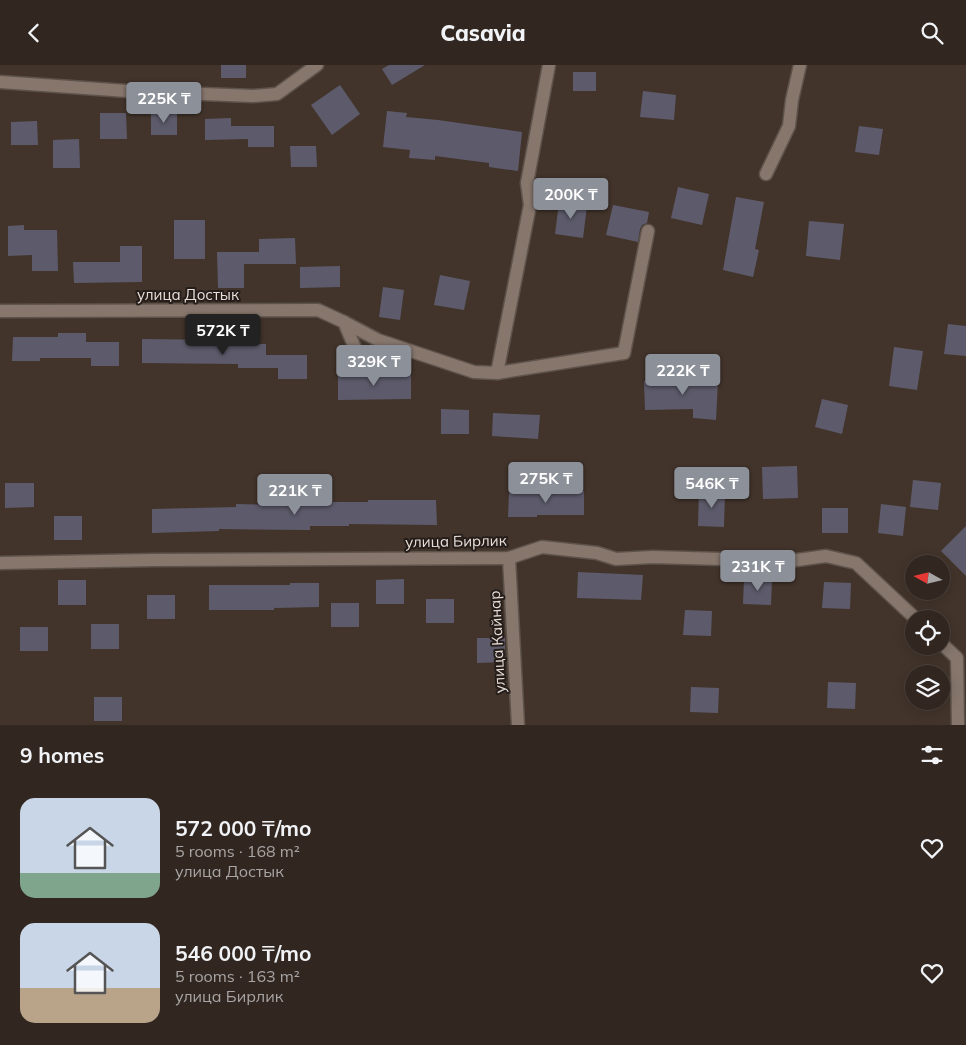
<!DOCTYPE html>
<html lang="en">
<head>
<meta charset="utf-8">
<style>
  :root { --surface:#322720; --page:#3a2f29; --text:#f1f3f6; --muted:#a8a5a5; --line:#4d443e; --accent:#8c9099 }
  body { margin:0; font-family:Mulish,sans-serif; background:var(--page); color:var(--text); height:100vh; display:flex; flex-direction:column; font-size:19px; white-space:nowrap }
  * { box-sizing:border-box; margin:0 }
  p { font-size:16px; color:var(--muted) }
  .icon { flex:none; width:28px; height:28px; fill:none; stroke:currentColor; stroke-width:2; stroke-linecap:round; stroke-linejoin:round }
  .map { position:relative; height:660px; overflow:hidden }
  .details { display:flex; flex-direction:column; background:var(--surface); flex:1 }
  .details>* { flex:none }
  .needle { width:32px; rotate:278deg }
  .controls { position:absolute; left:905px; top:490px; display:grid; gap:10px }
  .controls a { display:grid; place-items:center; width:45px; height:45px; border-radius:50%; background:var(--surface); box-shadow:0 2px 12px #0003,0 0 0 1px var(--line); font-size:25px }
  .price { position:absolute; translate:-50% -42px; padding:0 11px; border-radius:5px; background:var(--accent); color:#fff; font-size:16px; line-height:32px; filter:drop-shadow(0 1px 2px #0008) }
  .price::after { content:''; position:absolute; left:50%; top:30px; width:15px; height:11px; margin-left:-8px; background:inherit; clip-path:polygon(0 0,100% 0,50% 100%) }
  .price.active { background:#222; color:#fff }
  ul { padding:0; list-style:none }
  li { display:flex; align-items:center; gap:15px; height:125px; padding:0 20px }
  li span { display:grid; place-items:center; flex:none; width:140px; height:100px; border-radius:15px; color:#555 }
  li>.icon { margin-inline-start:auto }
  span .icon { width:60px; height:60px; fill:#fffc; stroke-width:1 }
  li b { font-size:21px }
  h2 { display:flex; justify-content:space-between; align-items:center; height:60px; padding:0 20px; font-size:21px }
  header { display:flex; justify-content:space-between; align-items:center; height:65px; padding:0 20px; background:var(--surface); font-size:22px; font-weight:800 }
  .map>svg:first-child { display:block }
  .building { fill:#5d5b6b }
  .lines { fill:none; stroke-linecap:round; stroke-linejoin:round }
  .street-casing { stroke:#5e534b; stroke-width:15 }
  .street { stroke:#86766c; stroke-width:12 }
  .labels { text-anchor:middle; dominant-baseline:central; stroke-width:4; stroke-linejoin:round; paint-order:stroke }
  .street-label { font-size:15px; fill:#e9dfda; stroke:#241d19 }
</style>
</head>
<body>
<header><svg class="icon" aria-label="back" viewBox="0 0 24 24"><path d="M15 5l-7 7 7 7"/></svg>Casavia<svg class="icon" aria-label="search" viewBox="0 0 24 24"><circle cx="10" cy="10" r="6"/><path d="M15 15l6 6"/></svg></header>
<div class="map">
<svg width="966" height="660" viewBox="0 0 966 660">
  <rect width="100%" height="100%" fill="#42342b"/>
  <!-- building -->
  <g class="building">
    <rect x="221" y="0" width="25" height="13"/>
    <polygon points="389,0 425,0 392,20 382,4"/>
    <rect x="573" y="7" width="23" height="19"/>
    <polygon points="340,20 360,49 332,70 311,40"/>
    <polygon points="643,26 676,30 674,55 640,52"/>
    <polygon points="387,46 407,48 406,52 438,55 522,67 518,106 489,102 489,98 435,91 435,95 409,93 410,85 383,82"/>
    <polygon points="100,48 126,48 127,74 100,74"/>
    <rect x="151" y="49" width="26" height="21"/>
    <polygon points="231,53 231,61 274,61 274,82 248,82 248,74 205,75 205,54"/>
    <polygon points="37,56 38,80 11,80 11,57"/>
    <polygon points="859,61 883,64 879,90 855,87"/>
    <polygon points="79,74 80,103 53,103 53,75"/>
    <polygon points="290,81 316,81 317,102 291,102"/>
    <polygon points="678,122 709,129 702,160 671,153"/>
    <polygon points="736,132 764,137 755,184 759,185 753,212 723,205"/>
    <polygon points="559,138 587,141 583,173 555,169"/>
    <polygon points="613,140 649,147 647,158 642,160 640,164 638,177 606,170"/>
    <rect x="174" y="155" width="31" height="39"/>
    <polygon points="809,156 844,159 840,195 806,191"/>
    <polygon points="24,160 24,165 57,165 58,206 32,206 32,190 8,191 8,161"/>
    <polygon points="295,173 296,199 244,199 244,223 218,223 217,187 259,187 259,174"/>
    <polygon points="120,181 142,181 142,217 74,218 73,197 120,197"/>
    <polygon points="340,201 340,222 300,223 300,202"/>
    <polygon points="440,210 470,216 464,245 434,240"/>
    <polygon points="383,222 404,225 400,255 379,252"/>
    <polygon points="948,259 966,261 966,291 944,289"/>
    <polygon points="58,268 86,268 86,277 119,277 119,301 91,301 91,293 40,293 40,296 12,296 13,272 58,272"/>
    <polygon points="142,274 219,275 219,279 266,279 266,290 307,290 307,314 278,314 278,303 238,303 238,299 142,298"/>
    <polygon points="894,282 923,286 917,325 889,321"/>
    <polygon points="411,310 411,334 338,335 338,311"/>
    <polygon points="696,314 718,316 716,355 693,353 693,344 645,345 644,316"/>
    <polygon points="822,334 848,340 842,369 815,362"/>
    <polygon points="441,344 469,345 469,369 441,369"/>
    <polygon points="493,348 540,350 538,374 492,371"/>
    <polygon points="797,401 798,433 763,434 762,402"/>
    <polygon points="913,415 941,418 938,445 910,442"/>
    <polygon points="5,418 34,418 34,442 5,443"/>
    <polygon points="556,426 584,426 584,450 537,450 537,452 508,452 509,428 556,428"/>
    <polygon points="699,426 725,427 724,462 698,461"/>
    <polygon points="368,435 436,435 437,460 349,459 349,461 310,461 310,465 219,464 219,466 152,468 152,444 236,442 236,439 321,441 321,437 368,437"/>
    <polygon points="881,439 906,442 903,471 878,468"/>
    <rect x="822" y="443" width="26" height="25"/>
    <rect x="54" y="451" width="28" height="24"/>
    <polygon points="966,461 966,511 941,486"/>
    <polygon points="578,507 643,510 641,535 577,533"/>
    <polygon points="404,514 404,539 376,539 376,515"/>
    <polygon points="744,514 772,515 771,540 743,539"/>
    <rect x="58" y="515" width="28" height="25"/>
    <polygon points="824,517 851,518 850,544 822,543"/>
    <polygon points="290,518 319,518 319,542 274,543 274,545 209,545 209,520 290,520"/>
    <rect x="147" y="530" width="28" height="24"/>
    <rect x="426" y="534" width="28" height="24"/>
    <rect x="331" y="538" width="28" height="24"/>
    <polygon points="685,545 712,546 711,571 683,570"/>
    <rect x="91" y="559" width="28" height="25"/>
    <rect x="20" y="562" width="28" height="24"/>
    <polygon points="477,573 505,573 505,597 477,598"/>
    <polygon points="828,617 856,618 855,644 827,643"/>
    <polygon points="691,622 719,623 718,648 690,647"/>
    <rect x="94" y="632" width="28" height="24"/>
  </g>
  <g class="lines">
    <!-- street casing -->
    <g class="street-casing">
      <g id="street">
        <polyline points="0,17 127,26 253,31 277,29 317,0"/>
        <polyline points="766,109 789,61 792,35 800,0"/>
        <polyline points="0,246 318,245 344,257 355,283"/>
        <polyline points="344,257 378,275 474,307 497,308 530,140 527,118 549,0"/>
        <polyline points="497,308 624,288 648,166"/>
        <polyline points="509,493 518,660"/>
        <polyline points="0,498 153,495 509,493 542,482 597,488 616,494 653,492 790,496 826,491 856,498 916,554"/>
        <polyline points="941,578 957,593 958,660"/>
      </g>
    </g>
    <!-- street -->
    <use href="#street" class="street"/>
  </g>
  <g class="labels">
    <!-- street labels -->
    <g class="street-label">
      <text x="188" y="229">улица Достык</text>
      <text transform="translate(456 476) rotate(-1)">улица Бирлик</text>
      <text transform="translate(497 577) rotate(-93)">улица Кайнар</text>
    </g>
  </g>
</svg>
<div class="controls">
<a><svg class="needle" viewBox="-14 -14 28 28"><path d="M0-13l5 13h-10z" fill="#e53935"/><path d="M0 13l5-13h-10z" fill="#a8a5a5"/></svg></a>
<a><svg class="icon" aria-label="locate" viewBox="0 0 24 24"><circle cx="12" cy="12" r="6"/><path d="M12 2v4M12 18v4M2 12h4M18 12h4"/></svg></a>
<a><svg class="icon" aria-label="layers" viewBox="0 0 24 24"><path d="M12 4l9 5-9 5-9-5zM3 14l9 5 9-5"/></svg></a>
</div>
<b class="price" style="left:164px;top:59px">225K ₸</b>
<b class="price" style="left:571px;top:155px">200K ₸</b>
<b class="price active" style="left:223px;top:291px">572K ₸</b>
<b class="price" style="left:374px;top:322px">329K ₸</b>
<b class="price" style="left:683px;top:331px">222K ₸</b>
<b class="price" style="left:546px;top:439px">275K ₸</b>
<b class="price" style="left:712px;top:444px">546K ₸</b>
<b class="price" style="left:295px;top:451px">221K ₸</b>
<b class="price" style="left:758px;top:527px">231K ₸</b>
</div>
<section class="details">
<h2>9 homes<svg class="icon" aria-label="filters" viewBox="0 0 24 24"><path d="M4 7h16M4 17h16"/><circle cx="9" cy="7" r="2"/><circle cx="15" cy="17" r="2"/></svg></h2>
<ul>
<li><span style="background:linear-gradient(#c9d6e8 75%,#7fa58c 0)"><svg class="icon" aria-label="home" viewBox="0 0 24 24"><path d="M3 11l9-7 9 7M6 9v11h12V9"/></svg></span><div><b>572 000 ₸/mo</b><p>5 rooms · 168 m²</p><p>улица Достык</p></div><svg class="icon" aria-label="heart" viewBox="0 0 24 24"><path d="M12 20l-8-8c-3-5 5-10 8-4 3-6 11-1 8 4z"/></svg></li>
<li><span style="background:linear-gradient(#c9d6e8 65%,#b9a48a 0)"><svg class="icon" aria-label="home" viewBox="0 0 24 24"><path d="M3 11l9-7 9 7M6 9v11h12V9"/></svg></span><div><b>546 000 ₸/mo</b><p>5 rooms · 163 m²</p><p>улица Бирлик</p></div><svg class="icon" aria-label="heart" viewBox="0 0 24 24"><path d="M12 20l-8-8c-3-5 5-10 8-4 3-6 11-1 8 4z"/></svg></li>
</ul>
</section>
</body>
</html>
